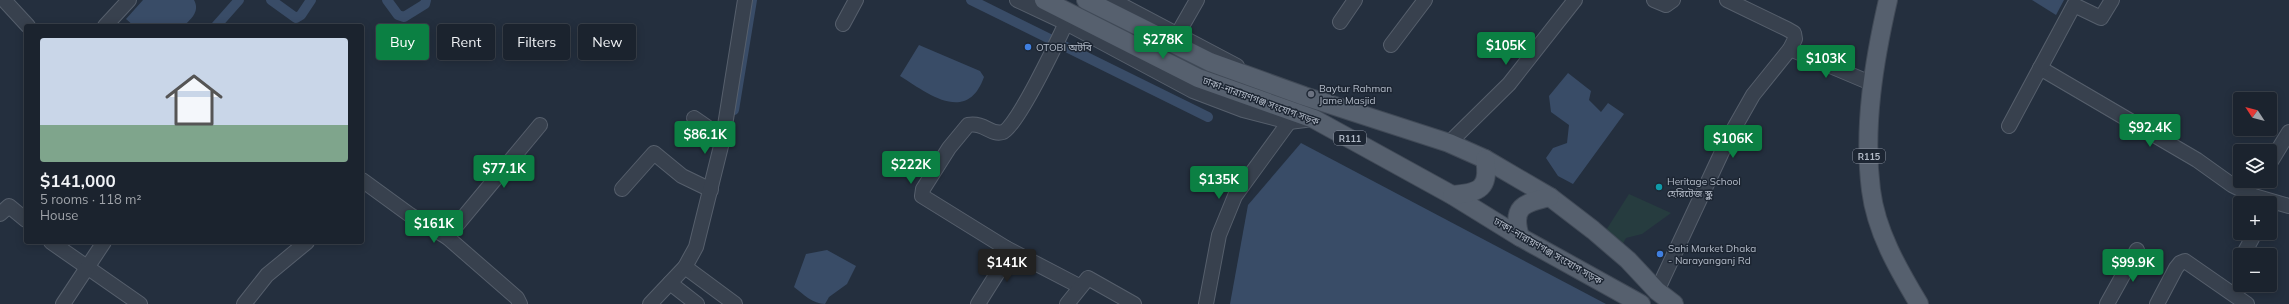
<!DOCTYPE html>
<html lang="en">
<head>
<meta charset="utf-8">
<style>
  :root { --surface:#1b232e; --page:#282f3a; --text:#f1f3f6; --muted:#a0a4aa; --line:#39404a; --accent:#0b8043 }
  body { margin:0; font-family:Mulish,"Noto Sans Bengali",sans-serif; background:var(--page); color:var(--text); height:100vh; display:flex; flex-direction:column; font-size:15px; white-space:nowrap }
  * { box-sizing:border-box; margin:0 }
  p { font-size:13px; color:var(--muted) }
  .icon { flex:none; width:22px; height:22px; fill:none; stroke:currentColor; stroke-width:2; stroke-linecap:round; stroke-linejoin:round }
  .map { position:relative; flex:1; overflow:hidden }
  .details { position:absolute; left:24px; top:24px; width:340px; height:220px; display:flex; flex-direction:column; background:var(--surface); border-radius:4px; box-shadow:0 2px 10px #0003,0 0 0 1px var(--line) }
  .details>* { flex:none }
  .banner { position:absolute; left:376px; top:24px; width:380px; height:36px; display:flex; gap:8px }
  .needle { width:26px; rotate:306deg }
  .tools { position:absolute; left:2233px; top:92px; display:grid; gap:8px }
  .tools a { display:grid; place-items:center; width:44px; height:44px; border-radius:4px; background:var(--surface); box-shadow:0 2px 10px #0003,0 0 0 1px var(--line); font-size:20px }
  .price { position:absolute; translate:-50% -34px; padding:0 9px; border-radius:4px; background:var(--accent); color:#fff; font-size:13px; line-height:26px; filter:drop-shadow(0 1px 2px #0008) }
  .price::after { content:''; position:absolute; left:50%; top:24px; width:12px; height:9px; margin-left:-6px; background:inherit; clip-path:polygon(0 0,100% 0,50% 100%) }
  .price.active { background:#222; color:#fff }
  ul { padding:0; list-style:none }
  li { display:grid; align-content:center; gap:8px; height:212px; padding:0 16px }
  li span { display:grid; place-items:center; height:124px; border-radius:4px; color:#555 }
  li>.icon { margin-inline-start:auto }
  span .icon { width:72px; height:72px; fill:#fffc; stroke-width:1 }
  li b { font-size:17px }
  .pill { padding:0 14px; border-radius:4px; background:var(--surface); box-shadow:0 2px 10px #0003,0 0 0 1px var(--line); font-size:14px; line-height:36px }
  .pill.active { background:var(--accent); color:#fff }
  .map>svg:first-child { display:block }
  .green { fill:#263c3f }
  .water { fill:#394c67 }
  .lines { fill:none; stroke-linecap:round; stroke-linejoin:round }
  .canal { stroke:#394c67; stroke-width:10 }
  .minor-casing { stroke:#565f6c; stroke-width:16 }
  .major-casing { stroke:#414a57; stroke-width:20 }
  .minor { stroke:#38414e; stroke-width:14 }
  .major { stroke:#56606e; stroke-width:18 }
  .shop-dot { fill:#3f7fe0; stroke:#1d2633; stroke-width:1.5 }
  .worship-dot { fill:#6b7280; stroke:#1d2633; stroke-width:1.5 }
  .culture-dot { fill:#0f9aa8; stroke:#1d2633; stroke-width:1.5 }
  .labels { text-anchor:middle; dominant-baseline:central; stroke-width:3; stroke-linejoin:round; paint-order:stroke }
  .shield { fill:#1d2633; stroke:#878f9c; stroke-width:1 }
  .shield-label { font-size:9px; font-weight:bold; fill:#b4bcc9 }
  .poi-label { font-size:10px; fill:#b4bcc9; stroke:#1d2633; text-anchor:start }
  .street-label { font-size:10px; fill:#b4bcc9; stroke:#1d2633 }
</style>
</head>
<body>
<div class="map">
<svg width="2289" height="304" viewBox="0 0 2289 304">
  <rect width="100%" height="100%" fill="#242f3e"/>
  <!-- green -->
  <polygon class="green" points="1629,194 1671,213 1642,234 1626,238 1615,258 1596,246"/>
  <!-- water -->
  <g class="water">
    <path d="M143,0h51c6,11 -2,18 -10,26h-50l-8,-7z"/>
    <polygon points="2032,0 2064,0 2056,15"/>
    <path d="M919,45l61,26 4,6c-17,48 -57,16 -84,-1z"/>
    <polygon points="1568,73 1591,91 1589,100 1601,112 1608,103 1624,114 1573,184 1558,176 1546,158 1553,148 1567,143 1569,125 1551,112 1549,96"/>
    <polygon points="1301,143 1606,304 1230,304 1248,205"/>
    <path d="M827,250l29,16 -9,18 -18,13 -4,7c-12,0 -22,-10 -31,-17l12,-33z"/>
  </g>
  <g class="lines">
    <!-- canal -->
    <g class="canal">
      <polyline points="271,0 296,18 301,15 311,0"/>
      <polyline points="387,0 398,15 404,17 425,4 426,0"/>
      <polyline points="971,0 1208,117"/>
      <polyline points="216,26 239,0"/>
      <polyline points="734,110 752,0"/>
    </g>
    <!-- minor casing -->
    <g class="minor-casing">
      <g id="minor">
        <polyline points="4,0 28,26"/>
        <polyline points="1017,0 1066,23 1193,91 1243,110 1289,122 1313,119"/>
        <polyline points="1112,0 1237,66"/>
        <polyline points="1654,0 1666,5 1673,0"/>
        <polyline points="1340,22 1355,0"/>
        <path d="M1066,23c-8,17 -50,106 -63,109 -12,4 -18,-10 -35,-7l-19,23 -26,41 -1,7 84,52 73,38"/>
        <polyline points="843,24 856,0"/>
        <polyline points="105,26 129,0"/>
        <polyline points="1177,35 1197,0"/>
        <polyline points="1391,45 1425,0"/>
        <polyline points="1790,49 1873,84"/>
        <polyline points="2040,68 2197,160 2232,185 2254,196 2289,206"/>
        <polyline points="694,118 723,138"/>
        <polyline points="2009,126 2074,5 2101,18 2112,0"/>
        <polyline points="1449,143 1509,84 1575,0"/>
        <polyline points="2270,163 2289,132"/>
        <polyline points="362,180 410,215 447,237 517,298 520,304"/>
        <polyline points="622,189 654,153 682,176 711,190"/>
        <polyline points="0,214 9,206 26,220"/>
        <polyline points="447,237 540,125"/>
        <polyline points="51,242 140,304"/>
        <polyline points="2243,255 2255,233"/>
        <polyline points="685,267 735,304"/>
        <polyline points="670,283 697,304"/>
        <polyline points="1657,291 1728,139 1753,95 1790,49 1795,39 1794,33 1787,29 1727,0"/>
        <polyline points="63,304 104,242"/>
        <polyline points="244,304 267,275 307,242"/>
        <polyline points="650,304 685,267 696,247 723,138 745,0"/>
        <polyline points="978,304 1000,269 1006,248"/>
        <polyline points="1067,304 1088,278 1134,304"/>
        <polyline points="1206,304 1219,235 1235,196 1289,122"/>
        <polyline points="2107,304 2137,250"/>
        <polyline points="2157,304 2176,268 2180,263 2185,261 2247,304"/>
      </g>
    </g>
    <!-- major casing -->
    <g class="major-casing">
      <g id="major">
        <polyline points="1044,0 1198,78 1314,119 1452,195 1520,237 1641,304"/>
        <polyline points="1086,0 1210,62 1304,96 1449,143 1485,159 1550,197 1593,230 1628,260 1657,291 1674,304"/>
        <path d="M1888,0c-14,61 -25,127 -17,190 5,41 27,79 48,114"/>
        <path d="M1452,195c28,-2 38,-7 33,-36"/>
        <path d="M1520,237c-9,-30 3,-34 30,-40"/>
      </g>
    </g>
    <!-- minor -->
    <use href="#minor" class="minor"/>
    <!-- major -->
    <use href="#major" class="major"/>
  </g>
  <!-- markers -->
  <g class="shop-dot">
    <circle cx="1028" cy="47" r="4"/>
    <circle cx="1660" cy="254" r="4"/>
  </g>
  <circle class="worship-dot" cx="1311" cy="94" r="4"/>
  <circle class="culture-dot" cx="1659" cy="187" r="4"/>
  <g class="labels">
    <!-- shield labels -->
    <g class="shield">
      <rect x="1334" y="131" width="32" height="14" rx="3"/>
      <rect x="1853" y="149" width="32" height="14" rx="3"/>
    </g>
    <g class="shield-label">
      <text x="1350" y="138">R111</text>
      <text x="1869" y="156">R115</text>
    </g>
    <!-- poi labels -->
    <g class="poi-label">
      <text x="1036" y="47">OTOBI অটবি</text>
      <text x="1319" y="88">Baytur Rahman<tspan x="1319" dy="12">Jame Masjid</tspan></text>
      <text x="1667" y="181">Heritage School<tspan x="1667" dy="12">হেরিটেজ স্কুল</tspan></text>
      <text x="1668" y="248">Sahi Market Dhaka<tspan x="1668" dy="12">- Narayanganj Rd</tspan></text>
    </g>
    <!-- street labels -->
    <g class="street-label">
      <text transform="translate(1261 101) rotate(20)">ঢাকা-নারায়ণগঞ্জ সংযোগ সড়ক</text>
      <text transform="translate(1548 251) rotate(30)">ঢাকা-নারায়ণগঞ্জ সংযোগ সড়ক</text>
    </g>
  </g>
</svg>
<div class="tools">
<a><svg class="needle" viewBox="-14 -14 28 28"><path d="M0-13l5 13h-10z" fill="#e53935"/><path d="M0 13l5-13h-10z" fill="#a0a4aa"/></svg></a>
<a><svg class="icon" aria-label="layers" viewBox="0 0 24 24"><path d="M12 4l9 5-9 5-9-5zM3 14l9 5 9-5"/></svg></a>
<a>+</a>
<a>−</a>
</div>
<b class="price" style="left:1163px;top:60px">$278K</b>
<b class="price" style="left:1506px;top:66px">$105K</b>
<b class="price" style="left:1826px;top:79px">$103K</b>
<b class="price" style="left:2150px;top:148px">$92.4K</b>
<b class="price" style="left:705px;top:155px">$86.1K</b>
<b class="price" style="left:1733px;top:159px">$106K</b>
<b class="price" style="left:911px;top:185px">$222K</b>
<b class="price" style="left:504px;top:189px">$77.1K</b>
<b class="price" style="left:1219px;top:200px">$135K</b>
<b class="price" style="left:434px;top:244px">$161K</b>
<b class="price active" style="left:1007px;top:283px">$141K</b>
<b class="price" style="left:2133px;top:283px">$99.9K</b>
<div class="banner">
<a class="pill active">Buy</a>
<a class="pill">Rent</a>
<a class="pill">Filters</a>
<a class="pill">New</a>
</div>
<section class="details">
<ul>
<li><span style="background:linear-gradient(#c9d6e8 70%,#7fa58c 0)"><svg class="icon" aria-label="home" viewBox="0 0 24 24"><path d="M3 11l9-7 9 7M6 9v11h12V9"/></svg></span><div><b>$141,000</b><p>5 rooms · 118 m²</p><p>House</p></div></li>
</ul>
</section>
</div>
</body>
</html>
